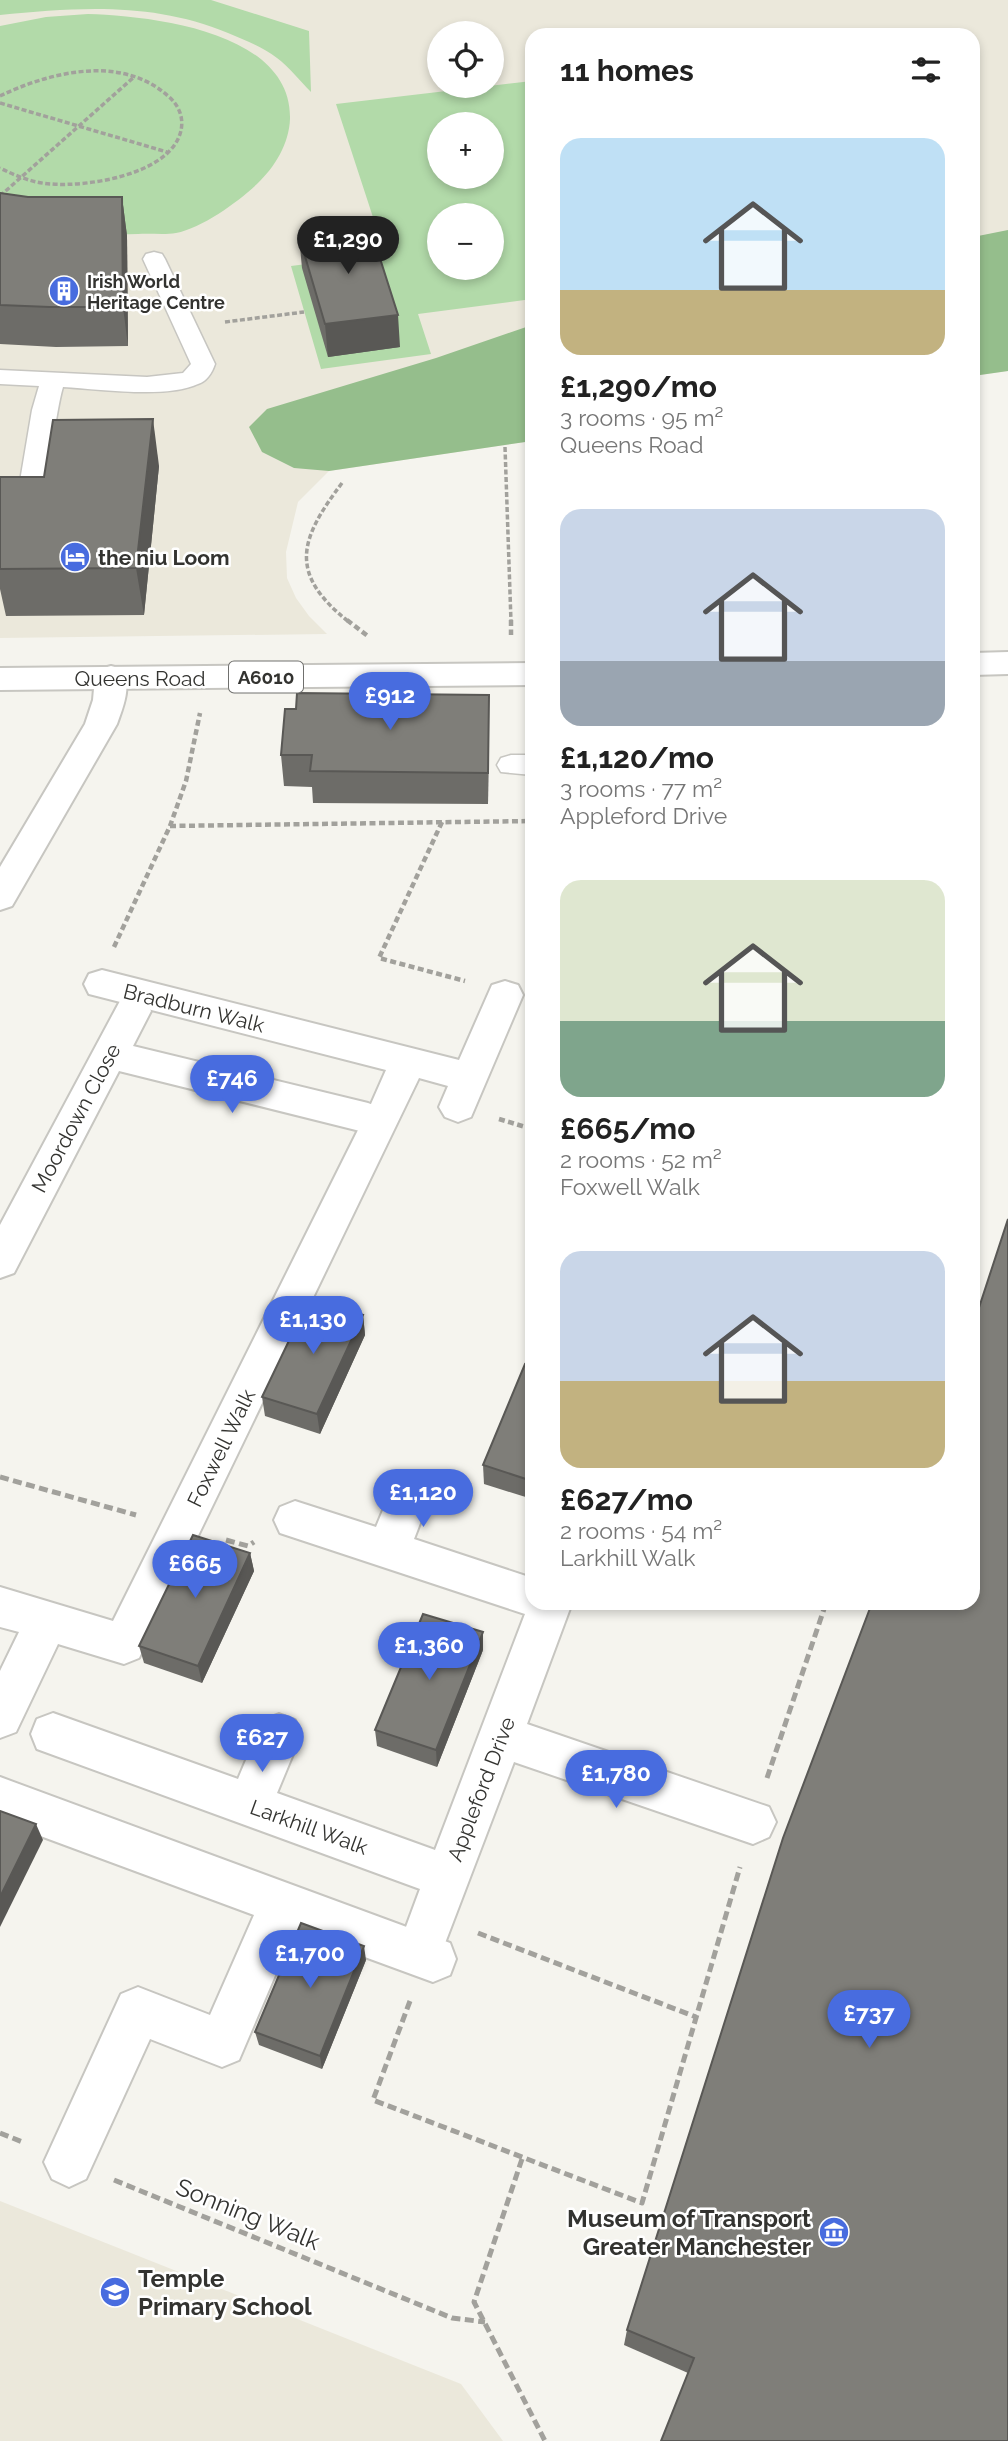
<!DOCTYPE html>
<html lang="en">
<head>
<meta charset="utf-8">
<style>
  :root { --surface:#fff; --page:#f6f6f6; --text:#222; --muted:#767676; --accent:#486cdf }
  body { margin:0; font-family:Raleway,sans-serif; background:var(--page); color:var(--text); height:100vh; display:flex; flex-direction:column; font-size:26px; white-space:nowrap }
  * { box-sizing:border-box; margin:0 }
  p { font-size:23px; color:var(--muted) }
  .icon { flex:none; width:38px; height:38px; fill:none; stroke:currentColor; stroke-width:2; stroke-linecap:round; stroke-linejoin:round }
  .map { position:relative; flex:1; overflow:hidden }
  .details { position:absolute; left:525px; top:28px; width:455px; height:1582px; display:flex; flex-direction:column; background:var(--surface); border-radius:21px; box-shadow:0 4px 10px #0003 }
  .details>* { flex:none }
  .buttons { position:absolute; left:427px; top:21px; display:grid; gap:14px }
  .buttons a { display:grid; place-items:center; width:77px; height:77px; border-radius:50%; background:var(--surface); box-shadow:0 4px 10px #0003; font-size:35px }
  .price { position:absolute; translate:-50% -60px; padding:0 16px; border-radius:24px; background:var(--accent); color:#fff; font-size:23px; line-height:46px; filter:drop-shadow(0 2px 4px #0008) }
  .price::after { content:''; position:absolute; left:50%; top:42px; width:21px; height:16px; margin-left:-10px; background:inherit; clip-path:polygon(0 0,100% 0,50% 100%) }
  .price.selected { background:#222; color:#fff }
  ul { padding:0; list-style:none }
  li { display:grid; align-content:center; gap:14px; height:371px; padding:0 35px }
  li span { display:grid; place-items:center; height:217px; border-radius:21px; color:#555 }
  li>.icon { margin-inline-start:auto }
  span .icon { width:126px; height:126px; fill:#fffc; stroke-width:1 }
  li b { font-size:30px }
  h2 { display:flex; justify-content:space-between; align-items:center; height:84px; padding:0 35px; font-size:30px }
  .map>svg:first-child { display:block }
  .built { fill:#ebe8db; fill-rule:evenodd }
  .green { fill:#b2daa9; fill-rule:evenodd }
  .forest { fill:#95be8c }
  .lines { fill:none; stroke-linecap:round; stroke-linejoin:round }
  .service-casing { stroke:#c7c6c1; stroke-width:3 }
  .pedestrian-casing { stroke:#c7c6c1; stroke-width:4 }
  .minor-casing { stroke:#c7c6c1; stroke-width:4 }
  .trunk-casing { stroke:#c7c6c1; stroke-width:4 }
  .path-far2 { stroke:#a2a19c; stroke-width:3.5; stroke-dasharray:5 2.5; stroke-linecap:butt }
  .path-far1 { stroke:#a2a19c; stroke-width:4.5; stroke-dasharray:6 3.5; stroke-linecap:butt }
  .path { stroke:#a2a19c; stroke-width:5; stroke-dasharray:9 4.5; stroke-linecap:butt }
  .service { fill:#fff; fill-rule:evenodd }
  .pedestrian { fill:#fff; fill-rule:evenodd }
  .minor { fill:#fff; fill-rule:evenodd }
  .trunk { fill:#fff; fill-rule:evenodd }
  .wall { fill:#6d6c68 }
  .shaded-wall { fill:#595855 }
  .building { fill:#7f7e79; stroke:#595855; stroke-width:2 }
  .labels { text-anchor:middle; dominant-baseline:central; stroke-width:5; stroke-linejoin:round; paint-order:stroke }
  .far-poi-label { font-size:18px; font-weight:bold; fill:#333330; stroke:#fff; text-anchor:start }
  .shield { fill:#fff; stroke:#70706e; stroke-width:2 }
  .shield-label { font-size:19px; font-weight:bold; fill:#333330 }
  .poi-label { font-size:21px; font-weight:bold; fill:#333330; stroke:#fff; text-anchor:start }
  .street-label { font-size:21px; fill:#333330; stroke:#fff }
  .near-street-label { font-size:24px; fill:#333330; stroke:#fff }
  .near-poi-label { font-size:24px; font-weight:bold; fill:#333330; stroke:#fff; text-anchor:end }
</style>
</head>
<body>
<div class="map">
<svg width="1008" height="2441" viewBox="0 0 1008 2441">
  <rect width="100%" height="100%" fill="#f5f4ee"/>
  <!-- built -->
  <g class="built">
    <path d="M0,0h1008v371l-35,5v-341h-441v406l-203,30 -31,31 -12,50 1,26 9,20 13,18 18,18 -327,4zM439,33h53v53h-53zM439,124h53v53h-53zM439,215h53v53h-53z"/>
    <polygon points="0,2201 461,2384 503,2441 0,2441"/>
  </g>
  <!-- green -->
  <g class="green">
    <path d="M0,0h211l98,31 2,61c-11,-11 -22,-25 -34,-34 -15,-11 -32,-18 -49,-25 -74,-31 -149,-26 -228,-18z"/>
    <path d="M88,14c63,2 204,17 202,105 -1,25 -15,48 -33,65 -19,18 -55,44 -81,49 -12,2 -26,0 -38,1 -46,1 -92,-2 -138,-5v-203l46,-9z"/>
    <path d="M532,81v218l-114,15 13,40 -110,15 -30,-103 94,-12 -49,-150zM439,124h53v53h-53zM439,215h53v53h-53z"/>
  </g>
  <!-- forest -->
  <g class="forest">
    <polygon points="1008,230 1008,371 973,376 973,237"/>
    <polygon points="532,325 532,441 329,471 294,468 262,452 249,427 267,409 436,358"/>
  </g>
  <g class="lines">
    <!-- service casing -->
    <g class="service-casing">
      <g id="service">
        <path d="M154,252l8,2 3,5 50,105c-3,9 -8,17 -17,20 -31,15 -100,5 -135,3 -9,30 -13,102 -33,120 -8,7 -20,9 -30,12v-16l14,-8 5,-8 13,-77 7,-24 -39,-2v-14l147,7 36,-4 8,-9 -48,-105 3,-5z"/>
        <polygon points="511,755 532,755 532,775 501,772 497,765 501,758"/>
      </g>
    </g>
    <!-- pedestrian casing -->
    <g class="pedestrian-casing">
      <g id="pedestrian">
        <polygon points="102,970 459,1060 492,985 505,981 518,985 523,995 471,1117 458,1122 445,1117 439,1107 448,1086 419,1078 139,1658 124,1664 58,1644 16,1732 0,1738 0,1671 19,1632 0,1627 0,1587 113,1621 358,1130 355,1128 349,1118 355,1108 371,1104 386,1070 89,994 84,984 89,974"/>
        <polygon points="0,1777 450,1943 456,1959 450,1975 433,1982 294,1931 239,2060 222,2067 150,2039 86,2179 69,2187 52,2179 44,2162 121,1994 138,1987 210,2015 254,1915 0,1821"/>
      </g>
    </g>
    <!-- minor casing -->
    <g class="minor-casing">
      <g id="minor">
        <path d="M111,666l11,3c10,17 1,38 -5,55l-105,182 -12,4v-43l85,-143 8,-24 2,-23 5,-8z"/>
        <polygon points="133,997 146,1001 151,1011 133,1046 368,1103 381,1108 387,1118 381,1128 368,1133 119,1071 14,1273 0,1278 0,1225 120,1001"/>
        <polygon points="411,1474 426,1479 432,1492 414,1539 532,1578 532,1603 572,1603 527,1724 769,1807 776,1822 769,1837 753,1844 514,1762 442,1951 426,1958 410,1951 403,1935 420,1889 37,1749 31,1734 37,1719 53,1713 238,1779 263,1720 279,1714 295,1720 301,1735 277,1793 435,1850 525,1614 280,1533 274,1520 280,1507 295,1501 376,1527 396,1479"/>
      </g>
    </g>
    <!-- trunk casing -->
    <g class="trunk-casing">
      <g id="trunk">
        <polygon points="1008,652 1008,674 973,675 973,653"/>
        <polygon points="532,663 532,685 0,690 0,668"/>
      </g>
    </g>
    <!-- path-far2 -->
    <g class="path-far2">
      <path d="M0,96c50,-24 121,-42 168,0 11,9 17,23 12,38 -13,41 -93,53 -129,50 -18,-1 -35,-8 -51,-16"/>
      <polyline points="0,103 167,152"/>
      <polyline points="0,196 134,77"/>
      <polyline points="225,322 304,312"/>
      <polyline points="505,447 511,622"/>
      <path d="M342,483c-42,56 -55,90 7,139"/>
    </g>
    <!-- path-far1 -->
    <g class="path-far1">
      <polyline points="347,620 369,637"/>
      <polyline points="511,620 511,635"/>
      <polyline points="442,822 379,958 465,981"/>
      <polyline points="170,826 532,821"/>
      <polyline points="114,947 170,826 186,781 200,713"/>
      <polyline points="499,1119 532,1129"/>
    </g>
    <!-- path -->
    <g class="path">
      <polyline points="0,1477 136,1515"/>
      <polyline points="226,1540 248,1546 254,1542"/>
      <polyline points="767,1778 826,1603"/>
      <polyline points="478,1933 696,2017"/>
      <polyline points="410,2001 373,2100 642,2203 740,1867"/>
      <polyline points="0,2133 25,2143"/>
      <polyline points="522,2159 474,2302 545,2441"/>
      <polyline points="114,2180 452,2318 485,2322"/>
    </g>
    <!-- service -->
    <use href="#service" class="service"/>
    <!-- pedestrian -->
    <use href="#pedestrian" class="pedestrian"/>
    <!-- minor -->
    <use href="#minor" class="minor"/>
    <!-- trunk -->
    <use href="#trunk" class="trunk"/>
  </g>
  <!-- wall -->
  <g class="wall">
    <polygon points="0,193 28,197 122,197 127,236 128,346 56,347 0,344"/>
    <polygon points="299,236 400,347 328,357 302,268"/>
    <polygon points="159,466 144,615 6,616 0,589 0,477 44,477"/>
    <polygon points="489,695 488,804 313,803 312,787 284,786 281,755 296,709"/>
    <polygon points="363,1315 365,1335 320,1434 265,1416 262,1397"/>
    <polygon points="532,1366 532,1499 484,1484 483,1465"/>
    <polygon points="250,1553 254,1571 202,1683 144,1663 139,1646"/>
    <polygon points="973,1603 1008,2441 688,2373 624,2345 627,2330"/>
    <polygon points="483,1650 437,1767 377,1746 375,1730"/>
    <polygon points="366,1960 322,2069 259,2045 255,2032"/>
  </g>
  <!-- shaded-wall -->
  <g class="shaded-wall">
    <polygon points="122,197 127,236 128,346 123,307"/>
    <polygon points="398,315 400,347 328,357 325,324"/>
    <polygon points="153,419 159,466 144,615 136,568"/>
    <polygon points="489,695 489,727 488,804 488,773"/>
    <polygon points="363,1315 365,1335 320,1434 317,1414"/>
    <polygon points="250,1553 254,1571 202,1683 198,1666"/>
    <polygon points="483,1632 483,1650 437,1767 436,1750"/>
    <polygon points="36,1824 43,1840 0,1927 0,1897"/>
    <polygon points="364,1946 366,1960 322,2069 320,2056"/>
  </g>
  <!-- building -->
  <g class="building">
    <polygon points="0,193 28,197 122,197 123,307 50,307 0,305"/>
    <polygon points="370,227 398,315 325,324 299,236"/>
    <polygon points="153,419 136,568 0,569 0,477 44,477 53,420"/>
    <polygon points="297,693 489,695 488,773 310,771 312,755 281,755 285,709 296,709"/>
    <polygon points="1008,1219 1008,2441 661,2441 694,2358 627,2330 783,1838 872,1603 973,1603 973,1326"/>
    <polygon points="309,1299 363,1315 317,1414 262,1397"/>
    <polygon points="525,1364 532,1366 532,1481 483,1465"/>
    <polygon points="193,1535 250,1553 198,1666 139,1646"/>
    <polygon points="423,1614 483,1632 436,1750 375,1730"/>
    <polygon points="0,1811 36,1824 0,1897"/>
    <polygon points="301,1923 364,1946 320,2056 255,2032"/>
  </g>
  <!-- icons -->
  <defs>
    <g id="building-disc" transform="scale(1.575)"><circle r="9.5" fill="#486cdf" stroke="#fff"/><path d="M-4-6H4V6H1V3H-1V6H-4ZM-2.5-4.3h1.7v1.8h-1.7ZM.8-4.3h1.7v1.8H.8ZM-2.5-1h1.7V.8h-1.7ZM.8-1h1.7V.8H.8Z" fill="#fff"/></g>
    <g id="hotel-disc" transform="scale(1.575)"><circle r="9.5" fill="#486cdf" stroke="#fff"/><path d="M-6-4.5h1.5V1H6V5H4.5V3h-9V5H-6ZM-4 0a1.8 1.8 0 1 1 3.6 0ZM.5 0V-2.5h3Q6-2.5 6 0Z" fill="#fff"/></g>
    <g id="museum-disc" transform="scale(1.575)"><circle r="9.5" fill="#486cdf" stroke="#fff"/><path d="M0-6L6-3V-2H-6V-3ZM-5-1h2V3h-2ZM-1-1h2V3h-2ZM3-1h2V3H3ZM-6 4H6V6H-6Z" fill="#fff"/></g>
    <g id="school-disc" transform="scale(1.575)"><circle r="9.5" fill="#486cdf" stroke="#fff"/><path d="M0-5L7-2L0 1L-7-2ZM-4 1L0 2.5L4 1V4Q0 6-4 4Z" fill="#fff"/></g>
  </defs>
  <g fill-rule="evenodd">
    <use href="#building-disc" x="64" y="291"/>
    <use href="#hotel-disc" x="75" y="557"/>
    <use href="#museum-disc" x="834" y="2232"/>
    <use href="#school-disc" x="115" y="2292"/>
  </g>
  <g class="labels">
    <!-- far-poi labels -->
    <g class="far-poi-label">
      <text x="87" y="281">Irish World<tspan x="87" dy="21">Heritage Centre</tspan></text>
    </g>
    <!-- shield labels -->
    <rect class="shield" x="229" y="661.5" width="74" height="31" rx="5"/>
    <g class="shield-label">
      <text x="266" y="677">A6010</text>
    </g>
    <!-- poi labels -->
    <g class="poi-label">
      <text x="98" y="557">the niu Loom</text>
    </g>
    <!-- street labels -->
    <g class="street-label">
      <text x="140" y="678">Queens Road</text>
      <text transform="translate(194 1008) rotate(14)">Bradburn Walk</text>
      <text transform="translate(76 1118) rotate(-62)">Moordown Close</text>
      <text transform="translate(221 1448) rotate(-64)">Foxwell Walk</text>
      <text transform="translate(481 1789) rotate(-69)">Appleford Drive</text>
      <text transform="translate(309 1827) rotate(20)">Larkhill Walk</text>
    </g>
    <!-- near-street labels -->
    <g class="near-street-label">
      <text transform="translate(248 2214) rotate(22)">Sonning Walk</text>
    </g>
    <!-- near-poi labels -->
    <g class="near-poi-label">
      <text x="811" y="2218">Museum of Transport<tspan x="811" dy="28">Greater Manchester</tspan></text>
      <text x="138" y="2278" text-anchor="start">Temple<tspan x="138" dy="28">Primary School</tspan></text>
    </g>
  </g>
</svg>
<div class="buttons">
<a><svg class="icon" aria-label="locate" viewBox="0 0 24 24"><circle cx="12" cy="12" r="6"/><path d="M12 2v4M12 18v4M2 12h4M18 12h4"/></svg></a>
<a>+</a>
<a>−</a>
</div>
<b class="price selected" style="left:348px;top:276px">£1,290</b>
<b class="price" style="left:390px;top:732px">£912</b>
<b class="price" style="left:232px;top:1115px">£746</b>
<b class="price" style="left:313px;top:1356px">£1,130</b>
<b class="price" style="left:423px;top:1529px">£1,120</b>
<b class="price" style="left:195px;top:1600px">£665</b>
<b class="price" style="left:429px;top:1682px">£1,360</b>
<b class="price" style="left:262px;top:1774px">£627</b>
<b class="price" style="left:616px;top:1810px">£1,780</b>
<b class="price" style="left:310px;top:1990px">£1,700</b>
<b class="price" style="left:869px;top:2050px">£737</b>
<section class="details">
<h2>11 homes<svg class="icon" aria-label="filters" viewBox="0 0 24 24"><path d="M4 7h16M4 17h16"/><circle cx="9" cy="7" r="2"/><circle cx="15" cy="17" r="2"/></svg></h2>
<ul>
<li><span style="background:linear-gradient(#bfe0f5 70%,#c2b280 0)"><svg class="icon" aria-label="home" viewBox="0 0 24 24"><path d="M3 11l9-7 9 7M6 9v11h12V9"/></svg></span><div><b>£1,290/mo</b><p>3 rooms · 95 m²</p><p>Queens Road</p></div></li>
<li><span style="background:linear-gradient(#c9d6e8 70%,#9aa5b1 0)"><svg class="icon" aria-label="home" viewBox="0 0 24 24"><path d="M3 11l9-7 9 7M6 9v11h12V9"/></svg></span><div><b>£1,120/mo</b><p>3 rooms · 77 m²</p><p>Appleford Drive</p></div></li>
<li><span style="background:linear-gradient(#dfe7d0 65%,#7fa58c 0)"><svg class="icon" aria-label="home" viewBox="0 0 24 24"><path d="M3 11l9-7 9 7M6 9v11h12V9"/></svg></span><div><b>£665/mo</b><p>2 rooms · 52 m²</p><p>Foxwell Walk</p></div></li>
<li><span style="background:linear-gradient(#c9d6e8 60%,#c2b280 0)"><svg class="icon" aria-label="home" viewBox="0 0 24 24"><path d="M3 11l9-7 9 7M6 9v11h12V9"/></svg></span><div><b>£627/mo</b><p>2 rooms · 54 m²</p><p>Larkhill Walk</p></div></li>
</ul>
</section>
</div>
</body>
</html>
